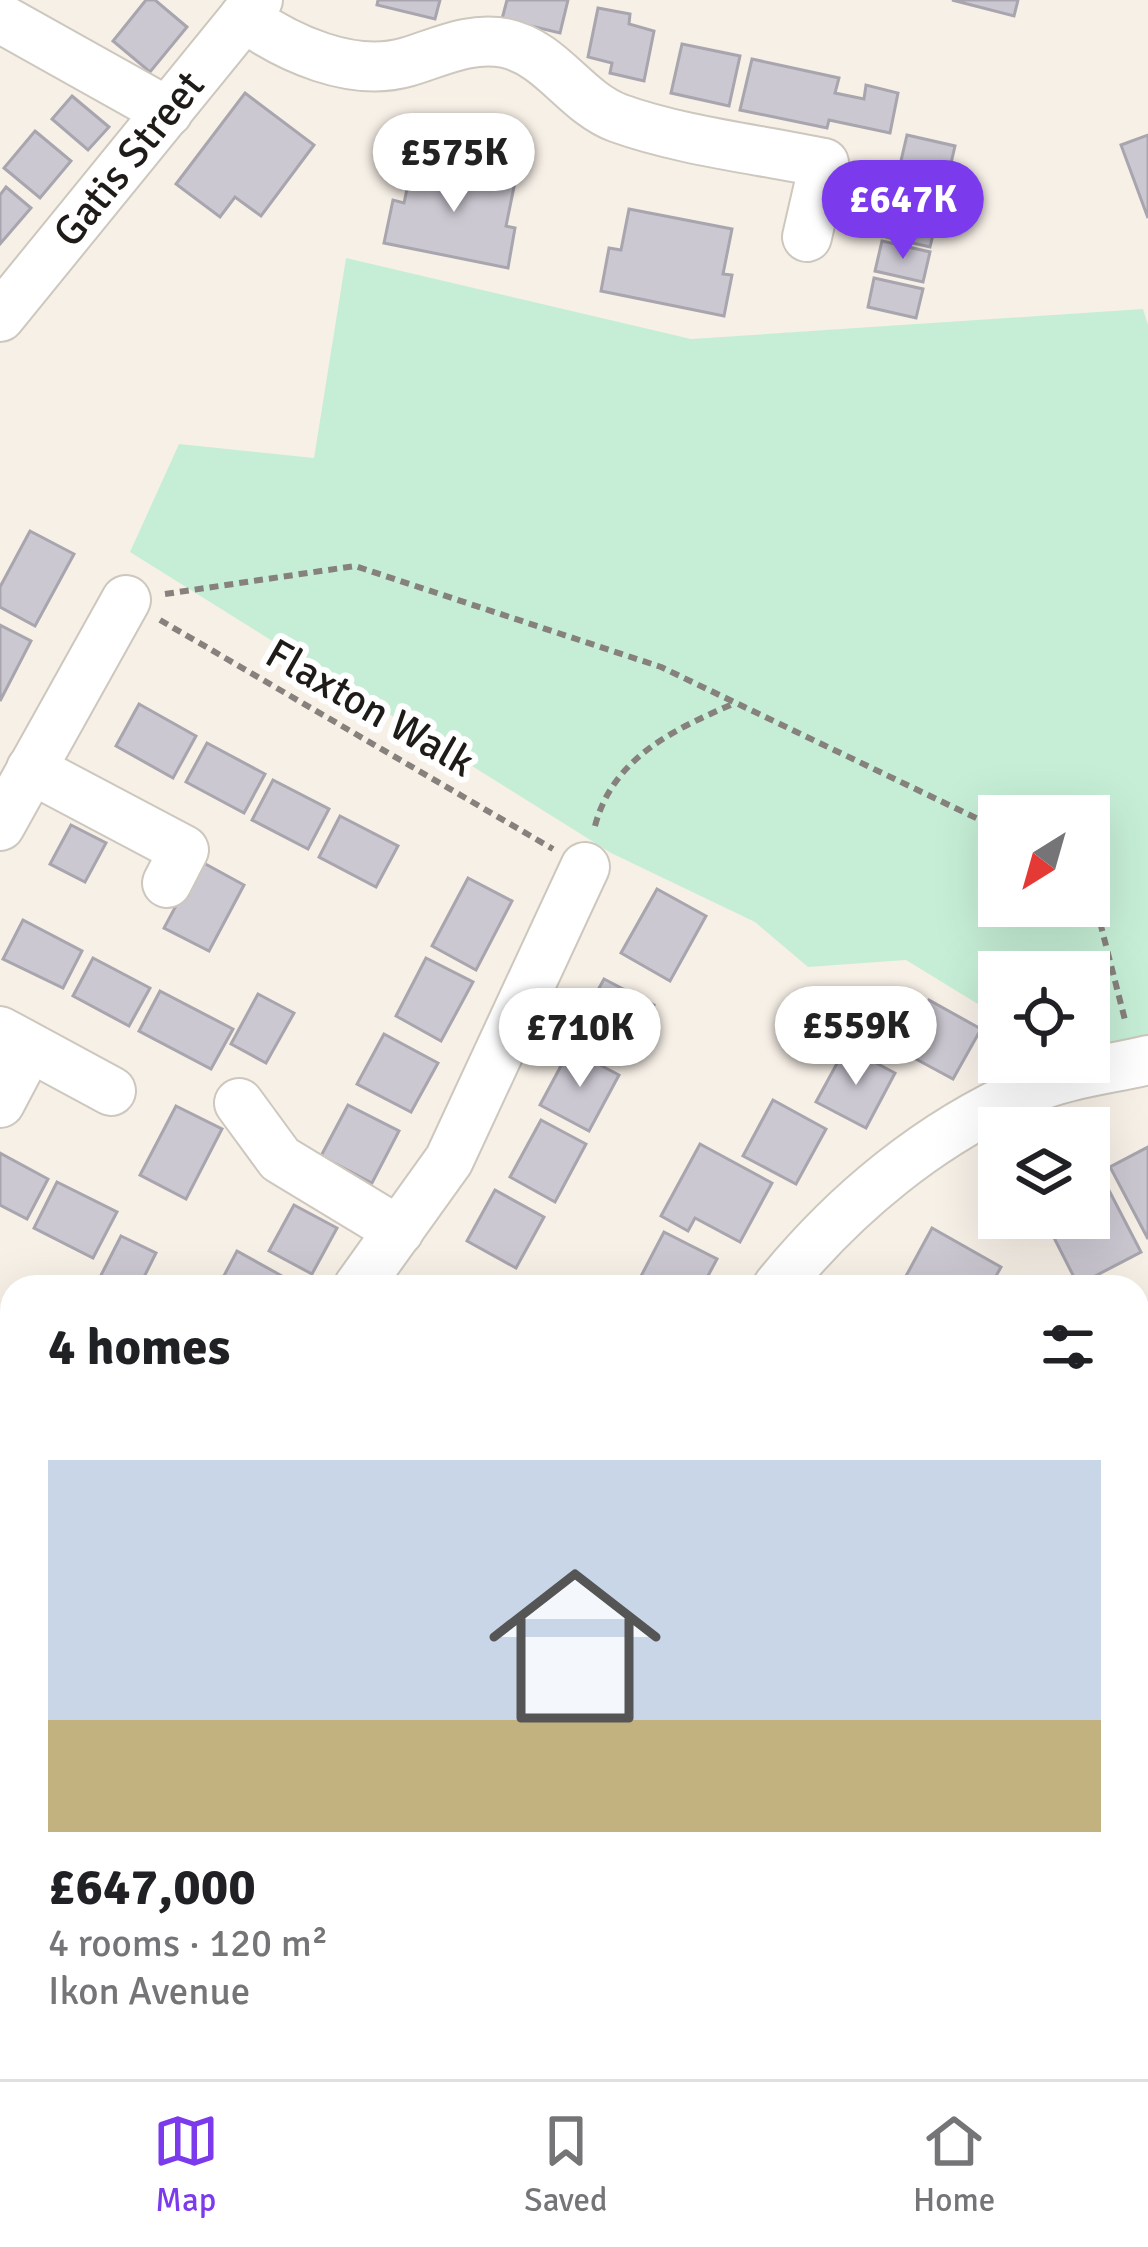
<!DOCTYPE html>
<html lang="en">
<head>
<meta charset="utf-8">
<style>
  :root { --surface:#fff; --page:#f2f2f2; --text:#202124; --muted:#757577; --line:#e0e0e0; --accent:#7c3aed }
  body { margin:0; font-family:Signika,sans-serif; background:var(--page); color:var(--text); height:100vh; display:flex; flex-direction:column; font-size:45px; white-space:nowrap }
  * { box-sizing:border-box; margin:0 }
  p { font-size:39px; color:var(--muted) }
  .icon { flex:none; width:66px; height:66px; fill:none; stroke:currentColor; stroke-width:2; stroke-linecap:round; stroke-linejoin:round }
  .map { position:relative; flex:1; overflow:hidden }
  .panel { position:absolute; left:0px; top:1275px; width:1149px; height:804px; display:flex; flex-direction:column; background:var(--surface); border-radius:36px 36px 0 0; box-shadow:0 12px 48px #0002 }
  .panel>* { flex:none }
  .needle { width:78px; rotate:217deg }
  .buttons { position:absolute; left:978px; top:795px; display:grid; gap:24px }
  .buttons a { display:grid; place-items:center; width:132px; height:132px; border-radius:0px; background:var(--surface); box-shadow:0 12px 48px #0002; font-size:60px }
  .price { position:absolute; translate:-50% -102px; padding:0 27px; border-radius:42px; background:#fff; color:#222; font-size:39px; line-height:78px; filter:drop-shadow(0 3px 6px #0008) }
  .price::after { content:''; position:absolute; left:50%; top:72px; width:36px; height:27px; margin-left:-18px; background:inherit; clip-path:polygon(0 0,100% 0,50% 100%) }
  .price.current { background:var(--accent); color:#fff }
  ul { padding:0; list-style:none }
  li { display:grid; align-content:center; gap:24px; height:636px; padding:0 48px }
  li+li { border-top:3px solid var(--line) }
  li span { display:grid; place-items:center; height:372px; border-radius:0px; color:#555 }
  li>.icon { margin-inline-start:auto }
  span .icon { width:216px; height:216px; fill:#fffc; stroke-width:1 }
  li b { font-size:51px }
  h2 { display:flex; justify-content:space-between; align-items:center; height:144px; padding:0 48px; font-size:51px }
  .dock { display:flex; justify-content:space-around; align-items:center; height:168px; border-top:3px solid var(--line); background:var(--surface); font-size:33px; color:var(--muted) }
  .dock a { display:grid; justify-items:center; gap:6px }
  .dock .current { color:var(--accent) }
  .map>svg:first-child { display:block }
  .green { fill:#c6eed6; fill-rule:evenodd }
  .building { fill:#ccc8d2; stroke:#a8a5ae; stroke-width:3 }
  .lines { fill:none; stroke-linecap:round; stroke-linejoin:round }
  .minor-casing { stroke:#cdc7be; stroke-width:52 }
  .path { stroke:#86817c; stroke-width:6; stroke-dasharray:9 6; stroke-linecap:butt }
  .minor { stroke:#fff; stroke-width:48 }
  .labels { text-anchor:middle; dominant-baseline:central; stroke-width:12; stroke-linejoin:round; paint-order:stroke }
  .street-label { font-size:42px; fill:#1e1b18; stroke:#fff }
</style>
</head>
<body>
<div class="map">
<svg width="1148" height="2079" viewBox="0 0 1148 2079">
  <rect width="100%" height="100%" fill="#f7f0e7"/>
  <!-- green -->
  <path class="green" d="M346,258l345,81 452,-30 5,16v717l-59,9v-79h-90v57l-8,-17 -85,-52 -98,7 -53,-45 -144,-69 -481,-301 49,-108 135,14zM999,816h90v90h-90z"/>
  <!-- building -->
  <g class="building">
    <polygon points="146,0 155,0 187,27 150,72 113,41"/>
    <polygon points="378,0 440,0 435,19 377,5"/>
    <polygon points="507,0 568,0 560,33 502,19"/>
    <polygon points="952,0 1018,0 1014,16"/>
    <polygon points="598,8 630,14 629,24 654,31 644,81 610,73 612,63 588,57"/>
    <polygon points="682,44 740,56 729,106 671,93"/>
    <polygon points="752,59 839,78 835,93 864,99 866,85 898,93 890,133 829,120 827,128 740,110"/>
    <polygon points="245,93 314,145 261,216 235,197 220,217 176,184"/>
    <polygon points="72,96 109,127 88,150 52,119"/>
    <polygon points="35,131 71,161 40,198 4,168"/>
    <polygon points="907,135 955,146 948,176 900,165"/>
    <polygon points="1148,135 1148,218 1121,145"/>
    <polygon points="413,161 515,182 506,226 515,228 508,268 384,243 393,200 404,203"/>
    <polygon points="898,171 947,182 940,211 892,200"/>
    <polygon points="6,187 31,208 0,244 0,195"/>
    <polygon points="888,207 937,218 930,247 882,236"/>
    <polygon points="629,209 732,229 723,274 732,275 724,316 601,291 609,248 621,250"/>
    <polygon points="882,241 930,252 923,282 875,271"/>
    <polygon points="874,278 923,289 916,318 868,307"/>
    <polygon points="30,531 74,554 35,626 0,607 0,587"/>
    <polygon points="0,625 31,641 0,701"/>
    <polygon points="139,704 196,736 173,778 116,746"/>
    <polygon points="207,743 265,774 244,813 186,782"/>
    <polygon points="273,780 329,809 308,849 252,820"/>
    <polygon points="340,816 398,846 376,887 319,857"/>
    <polygon points="71,825 106,843 85,882 50,864"/>
    <polygon points="200,861 244,885 209,951 164,928"/>
    <polygon points="468,878 512,901 476,970 432,946"/>
    <polygon points="657,889 706,916 670,981 621,953"/>
    <polygon points="23,920 82,951 63,988 3,959"/>
    <polygon points="93,958 150,988 129,1026 73,996"/>
    <polygon points="426,958 473,982 441,1041 396,1016"/>
    <polygon points="604,979 654,1005 623,1061 574,1034"/>
    <polygon points="160,991 233,1029 211,1069 139,1031"/>
    <polygon points="258,994 294,1013 266,1063 231,1044"/>
    <polygon points="929,1000 981,1029 953,1079 901,1051"/>
    <polygon points="384,1034 438,1063 411,1112 357,1084"/>
    <polygon points="846,1047 895,1073 866,1128 816,1102"/>
    <polygon points="570,1049 619,1075 589,1131 540,1105"/>
    <polygon points="773,1100 826,1129 796,1184 743,1156"/>
    <polygon points="348,1105 399,1131 372,1183 321,1156"/>
    <polygon points="176,1106 222,1129 186,1199 140,1175"/>
    <polygon points="541,1120 586,1144 555,1202 510,1177"/>
    <polygon points="700,1144 772,1183 740,1242 695,1218 688,1231 661,1216"/>
    <polygon points="1148,1147 1148,1239 1110,1167"/>
    <polygon points="0,1153 48,1179 27,1219 0,1205"/>
    <polygon points="1101,1175 1141,1252 1078,1285 1044,1218 1089,1218 1089,1181"/>
    <polygon points="57,1182 117,1212 93,1258 34,1228"/>
    <polygon points="495,1190 544,1217 516,1268 467,1241"/>
    <polygon points="294,1205 337,1228 312,1274 269,1251"/>
    <polygon points="932,1228 1001,1267 990,1287 970,1280 966,1287 926,1287 906,1276"/>
    <polygon points="664,1232 717,1259 702,1287 653,1287 639,1280"/>
    <polygon points="121,1236 156,1253 139,1287 101,1287 96,1285"/>
    <polygon points="237,1251 282,1276 276,1287 218,1287"/>
    <polygon points="12,1291 12,1377 0,1371 0,1314"/>
    <polygon points="12,1433 12,1478 0,1501 0,1452"/>
    <polygon points="1137,1435 1148,1442 1148,1476 1137,1475"/>
    <polygon points="1137,1565 1148,1570 1137,1607"/>
    <polygon points="0,1661 12,1667 12,1703 6,1714 0,1710"/>
    <polygon points="0,1892 12,1899 12,1950 0,1943"/>
    <polygon points="1148,2036 1148,2071 1137,2064"/>
    <polygon points="402,2067 396,2079 365,2069 367,2067"/>
    <polygon points="961,2067 954,2079 922,2079 903,2068"/>
  </g>
  <g class="lines">
    <!-- minor casing -->
    <g class="minor-casing">
      <g id="minor">
        <path d="M244,17c43,31 108,61 163,45 31,-9 63,-26 98,-19 47,10 70,59 113,75 64,23 139,31 206,45l-17,74"/>
        <polyline points="0,18 168,112"/>
        <polyline points="0,317 258,0"/>
        <polyline points="31,769 184,850 167,883"/>
        <polyline points="0,826 126,600"/>
        <polyline points="0,1031 111,1091"/>
        <polyline points="0,1103 29,1048"/>
        <polyline points="239,1103 280,1159 399,1231"/>
        <polyline points="358,1287 449,1160 585,867"/>
        <path d="M777,1287c68,-84 154,-155 254,-198 35,-15 80,-20 117,-29"/>
        <polyline points="0,1556 12,1558"/>
        <polyline points="1137,1848 1148,1828"/>
        <polyline points="0,2013 12,2020"/>
        <polyline points="572,2067 573,2079"/>
        <polyline points="675,2067 699,2079"/>
        <polyline points="102,2079 108,2067"/>
        <polyline points="761,2079 767,2067"/>
        <polyline points="1041,2079 1047,2067"/>
      </g>
    </g>
    <!-- path -->
    <g class="path">
      <polyline points="165,594 355,566 661,667 999,829"/>
      <polyline points="160,620 553,849"/>
      <path d="M595,826c18,-69 80,-97 140,-123"/>
      <polyline points="1089,879 1126,1024"/>
    </g>
    <!-- minor -->
    <use href="#minor" class="minor"/>
  </g>
  <g class="labels">
    <!-- street labels -->
    <g class="street-label">
      <text transform="translate(129 159) rotate(-51)">Gatis Street</text>
      <text transform="translate(370 708) rotate(30)">Flaxton Walk</text>
    </g>
  </g>
</svg>
<div class="buttons">
<a><svg class="needle" viewBox="-14 -14 28 28"><path d="M0-13l5 13h-10z" fill="#e53935"/><path d="M0 13l5-13h-10z" fill="#757577"/></svg></a>
<a><svg class="icon" aria-label="locate" viewBox="0 0 24 24"><circle cx="12" cy="12" r="6"/><path d="M12 2v4M12 18v4M2 12h4M18 12h4"/></svg></a>
<a><svg class="icon" aria-label="layers" viewBox="0 0 24 24"><path d="M12 4l9 5-9 5-9-5zM3 14l9 5 9-5"/></svg></a>
</div>
<b class="price" style="left:454px;top:215px">£575K</b>
<b class="price current" style="left:903px;top:262px">£647K</b>
<b class="price" style="left:856px;top:1088px">£559K</b>
<b class="price" style="left:580px;top:1090px">£710K</b>
<section class="panel">
<h2>4 homes<svg class="icon" aria-label="filters" viewBox="0 0 24 24"><path d="M4 7h16M4 17h16"/><circle cx="9" cy="7" r="2"/><circle cx="15" cy="17" r="2"/></svg></h2>
<ul>
<li><span style="background:linear-gradient(#c9d6e8 70%,#c2b280 0)"><svg class="icon" aria-label="home" viewBox="0 0 24 24"><path d="M3 11l9-7 9 7M6 9v11h12V9"/></svg></span><div><b>£647,000</b><p>4 rooms · 120 m²</p><p>Ikon Avenue</p></div></li>
</ul>
</section>
</div>
<nav class="dock">
<a class="current"><svg class="icon" aria-label="map" viewBox="0 0 24 24"><path d="M3 6l6-2 6 2 6-2v14l-6 2-6-2-6 2zM9 4v14M15 6v14"/></svg>Map</a>
<a><svg class="icon" aria-label="saved" viewBox="0 0 24 24"><path d="M7 4h10v16l-5-4-5 4z"/></svg>Saved</a>
<a><svg class="icon" aria-label="home" viewBox="0 0 24 24"><path d="M3 11l9-7 9 7M6 9v11h12V9"/></svg>Home</a>
</nav>
</body>
</html>
